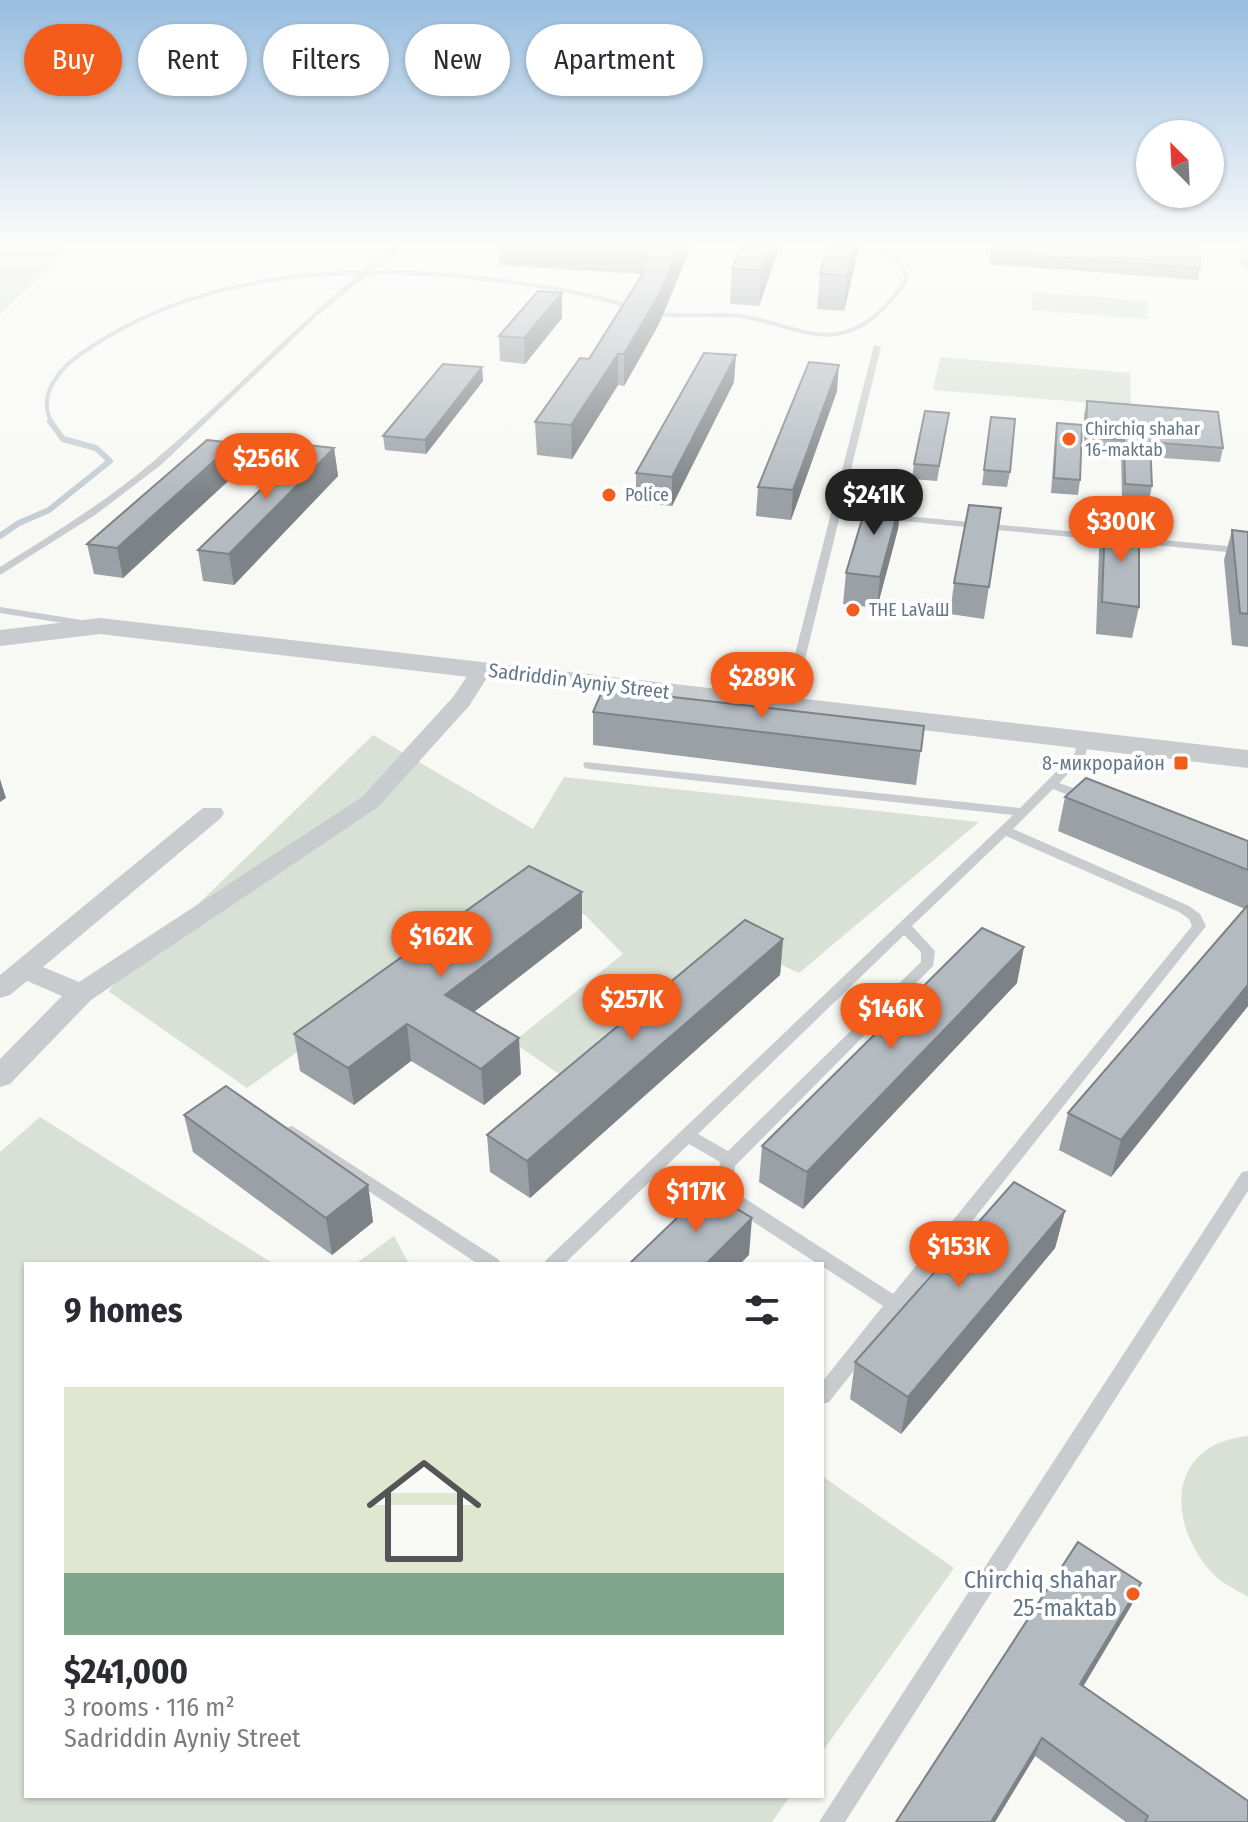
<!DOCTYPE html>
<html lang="en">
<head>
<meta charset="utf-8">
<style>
  :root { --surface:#fff; --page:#f7f7f7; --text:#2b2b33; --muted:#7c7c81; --accent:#f35c1b }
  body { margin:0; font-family:"Fira Sans Condensed",sans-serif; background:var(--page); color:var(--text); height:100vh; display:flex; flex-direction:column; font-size:30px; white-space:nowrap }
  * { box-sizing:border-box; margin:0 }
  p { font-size:26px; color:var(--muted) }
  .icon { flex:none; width:44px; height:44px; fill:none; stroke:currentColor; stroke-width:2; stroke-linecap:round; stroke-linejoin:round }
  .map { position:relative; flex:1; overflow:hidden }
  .sheet { position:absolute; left:24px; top:1262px; width:800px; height:536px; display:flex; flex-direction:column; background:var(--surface); border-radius:0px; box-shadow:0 2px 6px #0004 }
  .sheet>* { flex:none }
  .banner { position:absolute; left:24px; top:24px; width:800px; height:72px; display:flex; gap:16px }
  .needle { width:52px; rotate:336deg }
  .buttons { position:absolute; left:1136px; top:120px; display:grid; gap:16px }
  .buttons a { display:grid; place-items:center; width:88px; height:88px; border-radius:50%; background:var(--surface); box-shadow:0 2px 6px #0004; font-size:40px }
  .price { position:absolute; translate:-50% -68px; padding:0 18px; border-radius:28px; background:var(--accent); color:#fff; font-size:26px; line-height:52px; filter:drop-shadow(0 2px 4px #0008) }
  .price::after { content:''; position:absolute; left:50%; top:48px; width:24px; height:18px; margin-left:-12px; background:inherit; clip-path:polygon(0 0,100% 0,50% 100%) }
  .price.on { background:#222; color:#fff }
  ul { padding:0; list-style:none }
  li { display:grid; align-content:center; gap:16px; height:424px; padding:0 40px }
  li span { display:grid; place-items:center; height:248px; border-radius:0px; color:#555 }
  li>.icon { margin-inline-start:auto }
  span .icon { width:144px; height:144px; fill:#fffc; stroke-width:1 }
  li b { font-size:34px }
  h2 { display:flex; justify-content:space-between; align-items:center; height:96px; padding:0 40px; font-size:34px }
  .chip { padding:0 28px; border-radius:36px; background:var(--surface); box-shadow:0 2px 6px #0004; font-size:28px; line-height:72px }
  .chip.on { background:var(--accent); color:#fff }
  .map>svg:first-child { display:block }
  .green { fill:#d9e1d6 }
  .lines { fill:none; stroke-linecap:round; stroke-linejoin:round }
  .stream-far1 { stroke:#c4ced4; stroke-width:4 }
  .stream { stroke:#c4ced4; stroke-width:6 }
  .service { fill:#c8cccf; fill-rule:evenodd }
  .minor { fill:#c8cccf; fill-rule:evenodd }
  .tertiary { fill:#c8cccf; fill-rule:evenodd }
  .wall { fill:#9aa0a5 }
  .shaded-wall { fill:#7d8286 }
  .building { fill:#b3bac0; stroke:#7d8286; stroke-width:2 }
  .poi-dot { fill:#f35c1b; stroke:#fff; stroke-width:3 }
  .labels { text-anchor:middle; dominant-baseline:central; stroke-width:8; stroke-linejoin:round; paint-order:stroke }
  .far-poi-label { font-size:18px; fill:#647689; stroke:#fff; text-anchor:start }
  .street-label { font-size:20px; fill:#647689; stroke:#fff }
  .poi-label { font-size:20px; fill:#647689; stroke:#fff; text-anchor:end }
  .near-poi-label { font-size:24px; fill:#647689; stroke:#fff; text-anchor:end }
</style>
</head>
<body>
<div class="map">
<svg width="1248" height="1822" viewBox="0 0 1248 1822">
  <rect width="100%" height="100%" fill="#f8f8f5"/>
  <!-- green -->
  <g class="green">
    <polygon points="0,242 49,242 69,248 0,314"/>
    <polygon points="1033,292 1147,301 1148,319 1031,310"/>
    <polygon points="940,357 1130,373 1131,406 933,390"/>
    <polygon points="373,735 533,829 564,777 979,822 799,973 734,943 566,1079 513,1042 623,954 585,915 523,889 247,1088 108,991"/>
    <polygon points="40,1117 274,1264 26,1264 26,1796 790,1796 772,1822 0,1822 0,1152"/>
    <polygon points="394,1236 409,1264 355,1264"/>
    <path d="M1248,1436v161c-11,-7 -27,-14 -36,-24 -46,-51 -45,-129 36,-137z"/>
    <polygon points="822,1476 954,1568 822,1752"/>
  </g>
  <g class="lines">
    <!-- stream-far1 -->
    <g class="stream-far1">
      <path d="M652,313c29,5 58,0 87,3 52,6 88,39 136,0 12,-11 24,-23 32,-38l-8,-15 -24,-21"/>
      <path d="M52,423c-16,-28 8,-55 30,-70 118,-83 267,-89 405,-74 49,6 97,13 144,28"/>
    </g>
    <!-- stream -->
    <polyline class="stream" points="0,536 19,523 49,510 110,461 96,448 63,439 50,421"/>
    <!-- service -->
    <g class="service">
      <path d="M400,242h8l-90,73 -157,150 -66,50 -95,60v-8c53,-33 107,-66 155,-107 84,-71 156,-153 245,-218z"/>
      <polygon points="874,345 881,347 841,510 1248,548 1248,554 840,515 794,705 792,708 784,708 782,705"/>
      <polygon points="0,607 88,621 93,624 88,627 0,613"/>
      <path d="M1083,736l6,4 -4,17 -26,26 34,12 1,3 -1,3h-10l-30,-12 -40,40 176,77 11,8 6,12 -377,476 -7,2v-22l61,-76 -61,-40v-2h-4l-89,-58 -11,-25 2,-19 -31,-18 -125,120h-20l3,-5 466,-444 -424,-46 -4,-1 -2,-3 2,-3 435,46 55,-55 2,-13zM1006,836l173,76 10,7 3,7 -299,368 -152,-98 -7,-15 1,-15 198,-200 2,-15 -23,-25zM904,935l17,17v10l-193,189 -30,-17z"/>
      <polygon points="292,1126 498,1259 501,1264 478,1264 286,1136 284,1132 286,1128"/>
      <polygon points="1248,1171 1248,1191 845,1822 819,1822 1242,1172"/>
    </g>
    <!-- minor -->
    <g class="minor">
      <polygon points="1238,242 1248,242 1248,269 1241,265"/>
      <polygon points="481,664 492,670 469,706 378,807 91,1000 10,1084 0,1087 0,1059 62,996 27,981 10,995 0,998 0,975 203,808 221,808 224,813 221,818 43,967 79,982 362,797 453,697 474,666"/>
    </g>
    <!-- tertiary -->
    <polygon class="tertiary" points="100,618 1248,750 1248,768 100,634 0,646 0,630"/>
  </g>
  <!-- wall -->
  <g class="wall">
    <polygon points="498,242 693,242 659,324 624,386 618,385 572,459 537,455 535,422 589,359 640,277 640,274 499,265"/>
    <polygon points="829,242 859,242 858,252 844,311 817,309 820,274"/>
    <polygon points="779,248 759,306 730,304 732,269"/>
    <polygon points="991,252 1200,268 1198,280 989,264"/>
    <polygon points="562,318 525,364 500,361 499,336"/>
    <polygon points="482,367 483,381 426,454 385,450 383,436"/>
    <polygon points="734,382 672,506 636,502 636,473"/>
    <polygon points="837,391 791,520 756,516 758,487"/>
    <polygon points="1087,401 1223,448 1220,462 1150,457 1152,486 1149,501 1122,499 1121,454 1084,451 1084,415"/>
    <polygon points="949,413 937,481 912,479 914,464"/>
    <polygon points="991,417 1010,472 1007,487 982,485"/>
    <polygon points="1057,423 1080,480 1078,495 1051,493 1055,437"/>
    <polygon points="334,448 338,476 234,585 203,581 198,550"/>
    <polygon points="239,471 123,578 94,574 87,544"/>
    <polygon points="901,500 898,529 877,608 843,604 846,573"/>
    <polygon points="1001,508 984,619 950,614 954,583"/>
    <polygon points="1105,521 1139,607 1132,638 1096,634 1099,551"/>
    <polygon points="1232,530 1248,532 1248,647 1232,645 1224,560"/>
    <polygon points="593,712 924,726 916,785 593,745"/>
    <polygon points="1065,797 1248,841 1248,1006 1111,1177 1059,1150 1068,1113 1245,909 1058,831"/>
    <polygon points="582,928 474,1012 521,1074 484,1105 411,1061 354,1105 300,1071 294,1034"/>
    <polygon points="783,939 780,975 530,1198 490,1172 487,1135"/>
    <polygon points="1017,983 803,1209 759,1182 762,1146"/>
    <polygon points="184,1115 368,1185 373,1222 332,1255 193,1152"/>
    <polygon points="1065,1211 1055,1248 901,1434 850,1399 855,1362"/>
    <polygon points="1134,1601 1083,1686 1248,1822 1126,1822 1035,1756 995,1822 896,1822"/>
  </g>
  <!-- shaded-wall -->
  <g class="shaded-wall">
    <polygon points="682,242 693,242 659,324 624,386 624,354"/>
    <polygon points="771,242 780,242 779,248 759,306 761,271"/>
    <polygon points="855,242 859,242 858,252 844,311 847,276"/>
    <polygon points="562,293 562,318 525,364 524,338"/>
    <polygon points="618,354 618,385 572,459 571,425"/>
    <polygon points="736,355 734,382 672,506 672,477"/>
    <polygon points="839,365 837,391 791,520 793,490"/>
    <polygon points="482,367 483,381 426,454 425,440"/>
    <polygon points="234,443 239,471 123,578 117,548"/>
    <polygon points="334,448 338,476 234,585 229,554"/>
    <polygon points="901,500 898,529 877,608 880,577"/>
    <polygon points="0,779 6,798 0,802"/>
    <polygon points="582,892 582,928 448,1032 445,995"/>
    <polygon points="783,939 780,975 530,1198 527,1161"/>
    <polygon points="1024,947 1017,983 803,1209 807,1172"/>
    <polygon points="1248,985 1248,1006 1111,1177 1121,1140"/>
    <polygon points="407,1024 411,1061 354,1105 348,1068"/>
    <polygon points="519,1038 521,1074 484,1105 481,1069"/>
    <polygon points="368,1185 373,1222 332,1255 326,1218"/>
    <polygon points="1065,1211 1055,1248 901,1434 908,1397"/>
    <polygon points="752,1218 749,1255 740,1264 706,1264"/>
    <polygon points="1141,1583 1134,1601 1074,1702 1080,1684"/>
    <polygon points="1042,1738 1035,1756 995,1822 991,1822"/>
  </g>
  <!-- building -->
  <g class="building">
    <polygon points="584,242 682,242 659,295 624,354 618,354 571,425 535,422 580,358 589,359 645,270 640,270 652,246"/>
    <polygon points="743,242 771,242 761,271 732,269"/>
    <polygon points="829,242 855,242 847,276 820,274"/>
    <polygon points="993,242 1199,242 1200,268 991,252"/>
    <polygon points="538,291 562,293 524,338 499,336"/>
    <polygon points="704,353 736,355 672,477 636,473"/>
    <polygon points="809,362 839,365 793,490 758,487"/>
    <polygon points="443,364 482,367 425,440 383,436"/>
    <polygon points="1087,401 1218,412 1223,448 1150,442 1152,486 1125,484 1124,440 1086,437"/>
    <polygon points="925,411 949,413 939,466 914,464"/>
    <polygon points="991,417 1015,419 1010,472 984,470"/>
    <polygon points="1057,423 1082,425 1080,480 1054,478"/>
    <polygon points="207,440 234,443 117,548 87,544"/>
    <polygon points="307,445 334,448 229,554 198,550"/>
    <polygon points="869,496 901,500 880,577 846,573"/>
    <polygon points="969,505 1001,508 989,587 954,583"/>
    <polygon points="1105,521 1139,525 1139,607 1102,602"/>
    <polygon points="1232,530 1248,532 1248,614 1240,613"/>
    <polygon points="603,689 924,726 921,751 593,712"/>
    <polygon points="1086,778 1248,841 1248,870 1065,797"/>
    <polygon points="529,866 582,892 445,995 519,1038 481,1069 407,1024 348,1068 294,1034"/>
    <polygon points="1247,906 1248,907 1248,985 1121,1140 1068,1113"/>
    <polygon points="745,920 783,939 527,1161 487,1135"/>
    <polygon points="982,928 1024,947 807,1172 762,1146"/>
    <polygon points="226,1086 368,1185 326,1218 184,1115"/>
    <polygon points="1014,1182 1065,1211 908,1397 855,1362"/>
    <polygon points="706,1190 752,1218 706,1264 629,1264"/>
    <polygon points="1078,1542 1141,1583 1080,1684 1248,1801 1248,1822 1145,1822 1148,1816 1042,1738 991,1822 896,1822"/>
  </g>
  <!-- sky -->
  <linearGradient id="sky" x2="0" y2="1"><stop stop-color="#99bee0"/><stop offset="0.49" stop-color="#fcfcfa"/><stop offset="1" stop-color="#fcfcfa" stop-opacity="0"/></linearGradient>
  <rect width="1248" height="497" fill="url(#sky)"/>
  <!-- markers -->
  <g class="poi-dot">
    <circle cx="1069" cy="439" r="8"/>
    <circle cx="609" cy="495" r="8"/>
    <circle cx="853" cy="610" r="8"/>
    <rect x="1173" y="755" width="16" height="16" rx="4"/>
    <circle cx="1133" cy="1594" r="8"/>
  </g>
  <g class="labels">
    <!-- far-poi labels -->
    <g class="far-poi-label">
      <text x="1085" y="429">Chirchiq shahar<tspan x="1085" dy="21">16-maktab</tspan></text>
      <text x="625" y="495">Police</text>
      <text x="869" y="610">THE LaVaШ</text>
    </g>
    <!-- street labels -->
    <g class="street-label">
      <text transform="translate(579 681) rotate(7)">Sadriddin Ayniy Street</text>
    </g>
    <!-- poi labels -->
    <g class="poi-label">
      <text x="1165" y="763">8-микрорайон</text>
    </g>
    <!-- near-poi labels -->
    <g class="near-poi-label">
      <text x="1117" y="1580">Chirchiq shahar<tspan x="1117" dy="28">25-maktab</tspan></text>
    </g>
  </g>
</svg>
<div class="buttons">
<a><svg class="needle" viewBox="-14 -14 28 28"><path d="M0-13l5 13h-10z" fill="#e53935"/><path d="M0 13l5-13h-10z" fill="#7c7c81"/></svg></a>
</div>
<b class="price" style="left:266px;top:501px">$256K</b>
<b class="price on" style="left:874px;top:537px">$241K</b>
<b class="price" style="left:1121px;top:564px">$300K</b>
<b class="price" style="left:762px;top:720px">$289K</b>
<b class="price" style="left:441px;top:979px">$162K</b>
<b class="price" style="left:632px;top:1042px">$257K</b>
<b class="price" style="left:891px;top:1051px">$146K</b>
<b class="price" style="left:696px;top:1234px">$117K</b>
<b class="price" style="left:959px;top:1289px">$153K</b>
<div class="banner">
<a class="chip on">Buy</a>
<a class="chip">Rent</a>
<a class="chip">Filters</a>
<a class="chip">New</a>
<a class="chip">Apartment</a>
</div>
<section class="sheet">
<h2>9 homes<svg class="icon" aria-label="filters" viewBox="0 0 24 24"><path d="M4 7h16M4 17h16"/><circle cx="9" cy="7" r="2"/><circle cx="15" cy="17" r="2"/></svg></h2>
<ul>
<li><span style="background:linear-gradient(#dfe7d0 75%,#7fa58c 0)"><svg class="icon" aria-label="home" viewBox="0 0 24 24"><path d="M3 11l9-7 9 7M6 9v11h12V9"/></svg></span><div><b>$241,000</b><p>3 rooms · 116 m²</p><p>Sadriddin Ayniy Street</p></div></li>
</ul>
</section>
</div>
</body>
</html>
